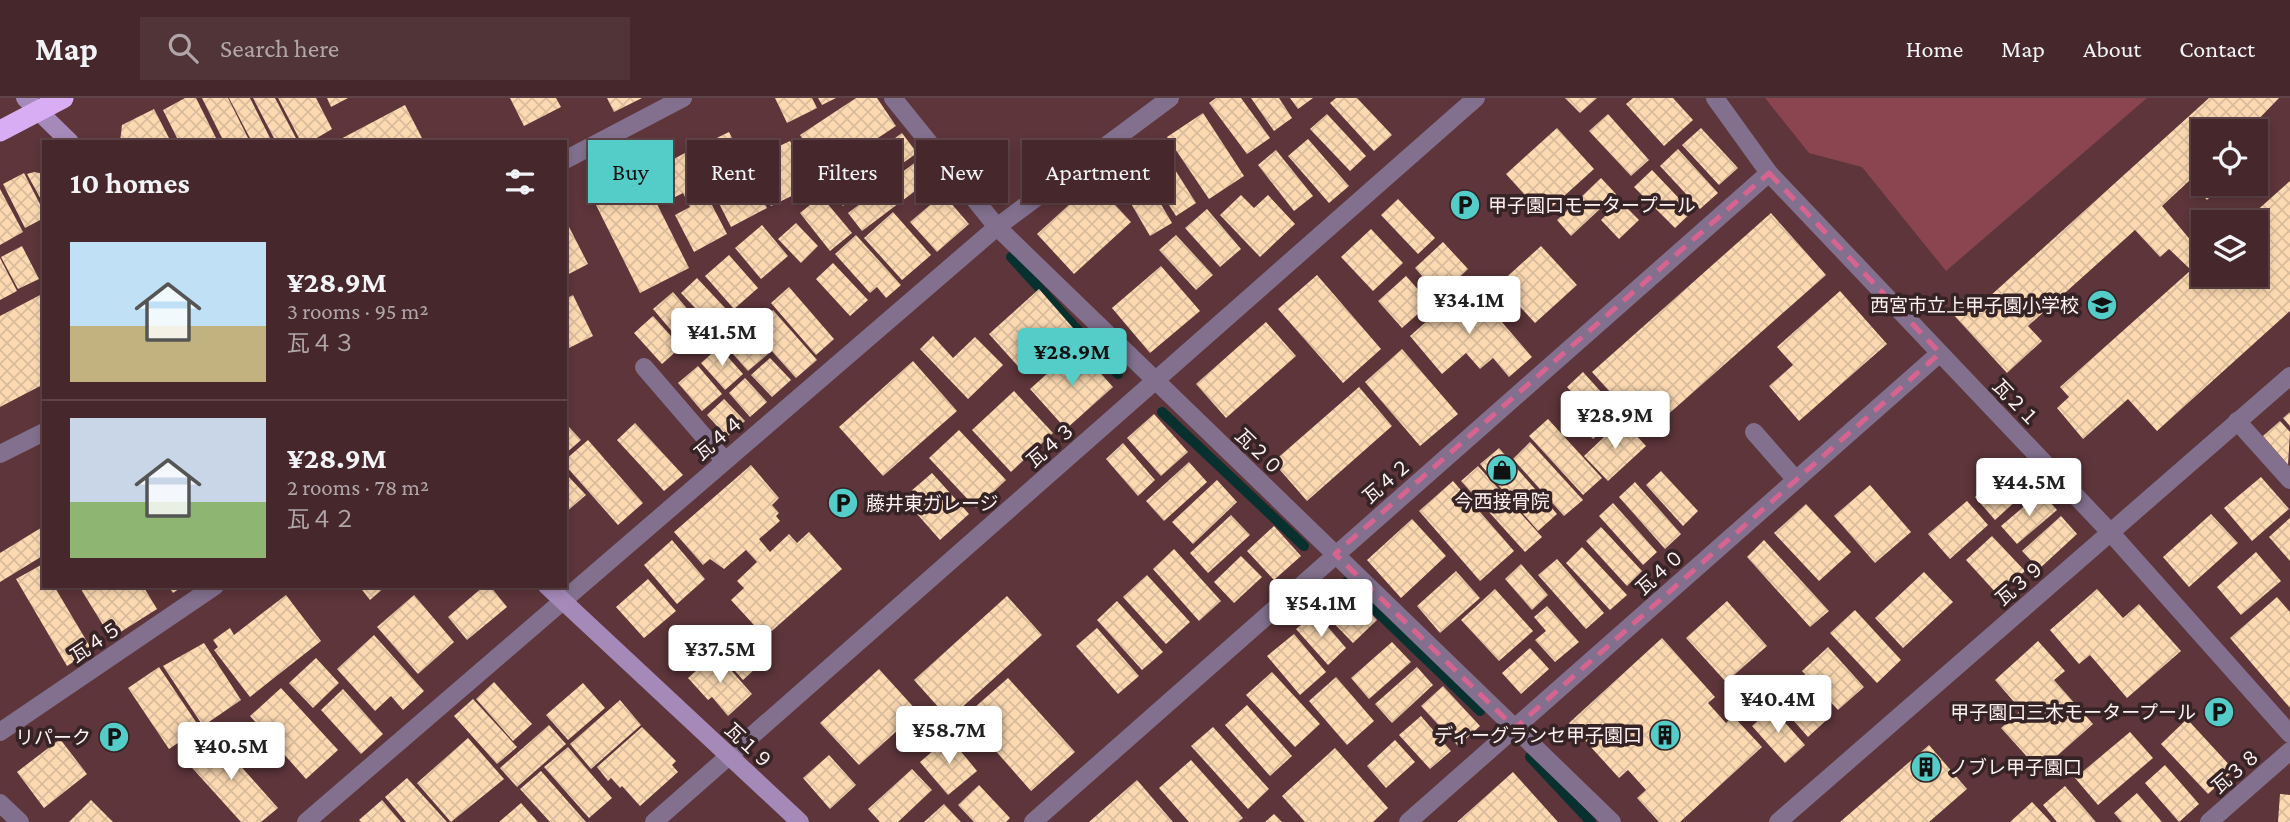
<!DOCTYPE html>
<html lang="en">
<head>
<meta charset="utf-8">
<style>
  :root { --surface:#46282c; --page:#503438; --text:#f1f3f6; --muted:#b0a6a9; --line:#5e4448; --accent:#54cdc8 }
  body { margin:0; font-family:"Crimson Pro","Noto Sans JP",serif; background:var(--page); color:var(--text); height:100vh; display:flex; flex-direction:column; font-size:26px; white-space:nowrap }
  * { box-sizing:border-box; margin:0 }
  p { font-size:23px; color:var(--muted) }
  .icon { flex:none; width:38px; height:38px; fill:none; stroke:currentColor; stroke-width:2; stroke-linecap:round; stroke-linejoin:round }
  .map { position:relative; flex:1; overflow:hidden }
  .sheet { position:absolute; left:42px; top:42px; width:525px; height:448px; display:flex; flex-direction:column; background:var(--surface); border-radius:0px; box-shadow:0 4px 10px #0003,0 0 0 2px var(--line) }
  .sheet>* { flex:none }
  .banner { position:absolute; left:588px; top:42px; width:665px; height:63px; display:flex; gap:14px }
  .buttons { position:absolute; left:2191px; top:21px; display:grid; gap:14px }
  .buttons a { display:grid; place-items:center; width:77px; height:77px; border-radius:0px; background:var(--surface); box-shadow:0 4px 10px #0003,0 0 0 2px var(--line); font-size:35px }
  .price { position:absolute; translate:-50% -60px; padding:0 16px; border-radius:7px; background:#fff; color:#222; font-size:23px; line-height:46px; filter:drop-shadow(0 2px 4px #0008) }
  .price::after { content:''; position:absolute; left:50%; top:42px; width:21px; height:16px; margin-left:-10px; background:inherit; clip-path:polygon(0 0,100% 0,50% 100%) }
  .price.current { background:var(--accent); color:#111 }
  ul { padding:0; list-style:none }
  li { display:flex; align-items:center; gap:21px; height:175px; padding:0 28px }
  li+li { border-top:2px solid var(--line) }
  li span { display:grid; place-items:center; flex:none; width:196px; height:140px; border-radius:0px; color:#555 }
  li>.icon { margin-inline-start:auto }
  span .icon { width:84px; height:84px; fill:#fffc; stroke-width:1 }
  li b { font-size:30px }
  h2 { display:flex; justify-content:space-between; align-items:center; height:84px; padding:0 28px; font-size:30px }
  .pill { padding:0 24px; border-radius:0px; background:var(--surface); box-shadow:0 4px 10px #0003,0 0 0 2px var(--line); font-size:24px; line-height:63px }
  .pill.current { background:var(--accent); color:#111 }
  header { display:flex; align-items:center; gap:42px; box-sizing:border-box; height:98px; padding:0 35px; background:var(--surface); border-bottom:2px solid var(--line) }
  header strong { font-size:33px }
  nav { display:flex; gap:38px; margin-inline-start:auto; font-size:24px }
  .search { width:490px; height:63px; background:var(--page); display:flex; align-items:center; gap:18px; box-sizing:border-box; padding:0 24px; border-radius:0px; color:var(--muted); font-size:26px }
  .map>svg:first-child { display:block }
  .park { fill:#8b4550 }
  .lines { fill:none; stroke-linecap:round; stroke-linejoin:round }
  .stream { stroke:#07302f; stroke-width:10 }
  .building { fill:url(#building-cross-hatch) }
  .lane { stroke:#82708e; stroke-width:18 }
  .street { stroke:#82708e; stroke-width:18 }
  .secondary { stroke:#a589b8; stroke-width:18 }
  .highway { stroke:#d8adf4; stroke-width:21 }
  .marked { fill:none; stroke:#d76490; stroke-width:5; stroke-dasharray:14 9; stroke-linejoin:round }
  .labels { text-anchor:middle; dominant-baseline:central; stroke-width:7; stroke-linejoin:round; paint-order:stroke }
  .poi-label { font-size:19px; fill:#fdf2f3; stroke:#362325; text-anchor:end }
  .street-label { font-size:19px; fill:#fdf2f3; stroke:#362325 }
</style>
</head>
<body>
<header>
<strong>Map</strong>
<div class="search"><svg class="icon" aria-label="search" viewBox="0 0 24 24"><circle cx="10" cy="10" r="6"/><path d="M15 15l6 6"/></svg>Search here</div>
<nav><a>Home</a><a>Map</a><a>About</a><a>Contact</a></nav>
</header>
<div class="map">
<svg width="2290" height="724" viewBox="0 0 2290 724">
  <defs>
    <pattern id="building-cross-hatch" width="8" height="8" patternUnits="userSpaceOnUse" patternTransform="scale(1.75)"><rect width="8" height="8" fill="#fcd9b1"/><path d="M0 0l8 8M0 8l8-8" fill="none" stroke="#d9bc9c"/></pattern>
  </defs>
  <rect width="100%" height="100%" fill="#5d353a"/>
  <!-- park -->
  <polygon class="park" points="1765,0 2147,0 1946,173 1862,69 1809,55"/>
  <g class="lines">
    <!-- stream -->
    <g class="stream">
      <polyline points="1011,159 1118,276"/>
      <polyline points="1162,314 1304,448"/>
      <polyline points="1346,484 1480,613"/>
      <polyline points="1530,659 1591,724"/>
    </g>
  </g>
  <!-- building -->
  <g class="building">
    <polygon points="185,0 196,0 218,44 179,44 163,12"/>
    <polygon points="202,0 228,0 250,44 224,44"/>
    <polygon points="229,0 250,0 272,44 252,44"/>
    <polygon points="253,0 275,0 298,44 276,44"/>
    <polygon points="278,0 316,0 332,31 310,44 301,44"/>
    <polygon points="327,0 348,0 331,9"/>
    <polygon points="510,0 556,0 561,9 524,28"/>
    <polygon points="607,0 642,0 614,14"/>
    <polygon points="775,0 812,0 817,10 787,25"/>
    <polygon points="818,0 836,0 822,7"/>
    <polygon points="856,0 877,0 896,28 825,75 800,37"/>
    <polygon points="1216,0 1241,0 1270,40 1247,56 1209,5"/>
    <polygon points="1251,0 1279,0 1292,20 1274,33"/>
    <polygon points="1290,0 1313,0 1298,11"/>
    <polygon points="1336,0 1357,0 1392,37 1374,53 1330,5"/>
    <polygon points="1565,0 1597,0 1580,15"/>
    <polygon points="1633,0 1673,0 1693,22 1664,48 1626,6"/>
    <polygon points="2209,0 2279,0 2247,33 2203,33 2203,86 2224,86 2207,102 2189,83 2162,108 2203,157 2203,177 2256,177 2256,124 2244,124 2290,83 2290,213 2157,333 2128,301 2083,341 2057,310 2069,299 2060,289 2191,172 2169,151 2160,159 2135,132 2028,228 2042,243 2007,275 1950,213 1967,197 1978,209"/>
    <polygon points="405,7 424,44 335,44"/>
    <polygon points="154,11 171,44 120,44 122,27"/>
    <polygon points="1203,15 1244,78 1209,101 1167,39"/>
    <polygon points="1327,16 1366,58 1350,73 1310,31"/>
    <polygon points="1608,16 1649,62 1631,78 1589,33"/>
    <polygon points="1557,30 1594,71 1543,117 1506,76"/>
    <polygon points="1701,30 1738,70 1719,87 1682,47"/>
    <polygon points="729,34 767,110 731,129 692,52"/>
    <polygon points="902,35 917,55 843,108 829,88"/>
    <polygon points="1308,41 1349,88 1329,105 1288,58"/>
    <polygon points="790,43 812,88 771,108 748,63"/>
    <polygon points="2256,43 2263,51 2256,57"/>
    <polygon points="1160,48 1196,105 1176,118 1140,61"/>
    <polygon points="1678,51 1718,95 1700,111 1660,68"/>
    <polygon points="1276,52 1313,98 1294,113 1258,67"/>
    <polygon points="685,55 727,136 694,154 675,117 690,109 683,95 667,103 651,73"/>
    <polygon points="921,60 935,78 862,133 848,115"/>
    <polygon points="1138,67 1172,125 1150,138 1116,80"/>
    <polygon points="1652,72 1692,114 1675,130 1634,89"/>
    <polygon points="34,74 44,76 44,107 27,76"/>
    <polygon points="24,75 44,114 44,120 25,130 3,86"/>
    <polygon points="642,76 689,170 640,195 593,101"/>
    <polygon points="1601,80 1616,96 1571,138 1557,122"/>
    <polygon points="1094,84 1131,124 1074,176 1037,136"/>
    <polygon points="0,91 23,134 0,147"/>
    <polygon points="943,96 969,126 937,154 910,124"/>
    <polygon points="1241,97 1254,110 1268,97 1295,126 1260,159 1220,117"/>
    <polygon points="821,98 852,135 830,153 800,115"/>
    <polygon points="1398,101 1435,140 1418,156 1381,117"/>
    <polygon points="1620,103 1639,122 1619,141 1601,122"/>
    <polygon points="1207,111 1241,151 1220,169 1185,130"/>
    <polygon points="893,114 931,157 902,182 864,140"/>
    <polygon points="1771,115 1826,177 1647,335 1592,274"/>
    <polygon points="565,121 588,166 565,178"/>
    <polygon points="796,125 818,148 801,165 778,141"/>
    <polygon points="762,127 788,158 761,181 735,150"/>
    <polygon points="1371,131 1403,165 1373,193 1341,159"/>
    <polygon points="856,137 901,187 886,200 877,189 870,195 835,156"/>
    <polygon points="1176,137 1213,177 1196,192 1159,152"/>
    <polygon points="1443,144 1468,171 1440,198 1415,170"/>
    <polygon points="22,148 39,181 18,191 1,159"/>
    <polygon points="1541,148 1577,187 1535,225 1499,186"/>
    <polygon points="729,157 758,190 734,211 705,178"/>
    <polygon points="0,160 17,193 0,202"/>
    <polygon points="833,165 868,202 850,218 816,181"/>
    <polygon points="1161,168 1200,213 1150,255 1112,210"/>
    <polygon points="1317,177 1381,251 1343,285 1278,211"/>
    <polygon points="1406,178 1430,205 1402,230 1378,203"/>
    <polygon points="697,180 726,211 710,226 681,195"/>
    <polygon points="1469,186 1532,259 1509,279 1493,260 1480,271 1466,255 1442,276 1410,238"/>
    <polygon points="789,189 834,241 816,257 771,205"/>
    <polygon points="1039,191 1074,231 1024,275 989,236"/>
    <polygon points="1840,193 1887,246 1799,323 1769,288 1793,267 1777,249"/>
    <polygon points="673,194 707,234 687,251 653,211"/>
    <polygon points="44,195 44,286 0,309 0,218"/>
    <polygon points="573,197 593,238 565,252 565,201"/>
    <polygon points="773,212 817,262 796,280 752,231"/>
    <polygon points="653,218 681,249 662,266 634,235"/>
    <polygon points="1266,224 1296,258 1226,320 1196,286"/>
    <polygon points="744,229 768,256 748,273 724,246"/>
    <polygon points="933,238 953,260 975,239 1003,267 968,301 920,251"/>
    <polygon points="719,249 743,276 725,292 701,265"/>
    <polygon points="1077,249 1113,289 1066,331 1030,291"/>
    <polygon points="1402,251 1458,316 1420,348 1365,284"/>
    <polygon points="770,260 791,282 772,299 751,277"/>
    <polygon points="913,263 957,313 883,378 839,329"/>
    <polygon points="698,268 722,296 702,313 678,285"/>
    <polygon points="1583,274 1621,316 1593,341 1566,312 1578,301 1567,289"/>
    <polygon points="745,280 767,304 750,319 729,295"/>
    <polygon points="1359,289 1392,328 1307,403 1273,364"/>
    <polygon points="1014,293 1053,335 1011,374 972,332"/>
    <polygon points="724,301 745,323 727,339 707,317"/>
    <polygon points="2290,314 2290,328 2283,320"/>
    <polygon points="1154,316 1188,354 1161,378 1127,340"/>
    <polygon points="1548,321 1602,380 1583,397 1529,338"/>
    <polygon points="1622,322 1646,348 1608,383 1584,358"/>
    <polygon points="2280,323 2290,334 2288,367 2263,338"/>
    <polygon points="635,325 683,377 664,393 617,342"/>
    <polygon points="569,329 581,342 565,356 565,332"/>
    <polygon points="959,332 1006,382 976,410 929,360"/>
    <polygon points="588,342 643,405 618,427 565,367 565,362"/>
    <polygon points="1530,344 1583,402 1564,418 1513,361"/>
    <polygon points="1123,345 1155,382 1138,398 1106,361"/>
    <polygon points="1499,350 1557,416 1538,433 1480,366"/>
    <polygon points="1189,364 1207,384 1164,423 1146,403"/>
    <polygon points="751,367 779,400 772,407 779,415 776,418 780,423 759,441 770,454 789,436 797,445 809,434 842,471 765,539 731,502 744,490 737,483 757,464 746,452 724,471 710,461 703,467 674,434"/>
    <polygon points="1478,368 1542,439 1525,454 1461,383"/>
    <polygon points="2009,369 2029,391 1995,422 1975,399"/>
    <polygon points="1661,373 1698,413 1683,428 1646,387"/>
    <polygon points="565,375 586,397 565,415"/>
    <polygon points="932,375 969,416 940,442 903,400"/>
    <polygon points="2261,379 2289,411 2252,443 2224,410"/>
    <polygon points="1217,382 1237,404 1193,446 1172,424"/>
    <polygon points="1453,383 1514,453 1480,483 1419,413"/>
    <polygon points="1635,384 1681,436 1665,451 1619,399"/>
    <polygon points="1870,387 1911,434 1875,465 1834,418"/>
    <polygon points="2041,394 2057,412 2017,446 2001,428"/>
    <polygon points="1967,403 1988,427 1950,461 1928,436"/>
    <polygon points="1613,405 1657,454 1643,467 1599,418"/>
    <polygon points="1806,406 1851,454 1819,483 1774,435"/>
    <polygon points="2211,416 2238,445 2189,489 2163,459"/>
    <polygon points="1231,417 1250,437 1208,475 1190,455"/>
    <polygon points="2061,418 2077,436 2039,471 2022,453"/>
    <polygon points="2290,420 2290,463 2269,439"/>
    <polygon points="1412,421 1446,458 1401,500 1367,462"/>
    <polygon points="44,428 44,457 0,484 0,455"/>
    <polygon points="1274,428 1301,458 1274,482 1247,453"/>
    <polygon points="1601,429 1642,473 1627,488 1586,443"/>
    <polygon points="1992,438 2025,473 1998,497 1966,462"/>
    <polygon points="672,442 705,481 677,506 644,467"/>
    <polygon points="1764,442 1829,513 1810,529 1747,459"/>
    <polygon points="1582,449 1627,497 1610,512 1566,465"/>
    <polygon points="1174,451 1221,503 1199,523 1153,471"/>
    <polygon points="2256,454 2281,483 2241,517 2217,489"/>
    <polygon points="1241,458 1262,479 1234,505 1214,484"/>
    <polygon points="1557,461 1604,515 1586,531 1538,477"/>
    <polygon points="1521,466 1548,497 1532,512 1505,481"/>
    <polygon points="41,467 44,488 54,488 92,552 67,568 16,481"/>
    <polygon points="1456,473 1480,500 1440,535 1417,508"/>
    <polygon points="1924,474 1953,504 1903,550 1875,520"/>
    <polygon points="1147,477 1190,524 1166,546 1123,499"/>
    <polygon points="648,481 676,513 644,540 616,509"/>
    <polygon points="79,488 143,488 157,511 111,540"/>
    <polygon points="168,488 183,488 173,495"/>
    <polygon points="359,488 386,488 370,502"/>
    <polygon points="484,488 490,488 507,509 467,542 448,519"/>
    <polygon points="1346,488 1377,522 1353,545 1321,512"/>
    <polygon points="1495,491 1533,533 1499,563 1461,522"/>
    <polygon points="2097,491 2123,520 2139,506 2181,553 2127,600 2090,557 2079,566 2050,532"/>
    <polygon points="286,497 321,543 250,599 214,552 218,549 213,542 230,530 234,537"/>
    <polygon points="414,497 454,544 418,576 377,529"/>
    <polygon points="1007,498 1042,537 949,621 914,582"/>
    <polygon points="2277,499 2290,514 2290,610 2230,540"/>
    <polygon points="1117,503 1163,554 1142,572 1097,522"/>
    <polygon points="1727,503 1767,548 1726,584 1686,540"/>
    <polygon points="1547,508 1579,544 1555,564 1535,542 1546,533 1534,519"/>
    <polygon points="1855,512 1901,562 1877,585 1830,535"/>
    <polygon points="1316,515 1346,550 1328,567 1296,531"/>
    <polygon points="748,530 771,556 743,582 719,555"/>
    <polygon points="1097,530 1139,578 1118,596 1076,548"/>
    <polygon points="1294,536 1326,574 1300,597 1267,558"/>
    <polygon points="374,537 424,593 403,612 391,598 375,613 337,571"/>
    <polygon points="1662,540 1715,599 1708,605 1726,625 1733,618 1762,649 1680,724 1659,724 1637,700 1646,692 1628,672 1619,680 1569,625"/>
    <polygon points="2038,543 2065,573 2054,582 2093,626 2040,673 2001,630 2021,612 1995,582"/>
    <polygon points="1392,544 1411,564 1369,601 1351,580"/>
    <polygon points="204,545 241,602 203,628 163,568"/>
    <polygon points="1828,549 1864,589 1838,612 1802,573"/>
    <polygon points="1530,550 1549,571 1521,596 1502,575"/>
    <polygon points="716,555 752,596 728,618 712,599 708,602 688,580"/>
    <polygon points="316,560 339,585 313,610 289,585"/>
    <polygon points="159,569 200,630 169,651 128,590"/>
    <polygon points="1417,569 1433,587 1392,625 1375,606"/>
    <polygon points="879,571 918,614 859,667 820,625"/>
    <polygon points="1272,574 1320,626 1295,649 1246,597"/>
    <polygon points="1794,577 1831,618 1808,639 1771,597"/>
    <polygon points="1336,579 1374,623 1347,647 1309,603"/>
    <polygon points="1008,580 1075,654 1031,693 965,618"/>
    <polygon points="494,584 532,626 513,643 476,601"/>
    <polygon points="583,585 605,610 568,642 546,617"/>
    <polygon points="1443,588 1480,628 1458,648 1421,608"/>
    <polygon points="281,590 338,652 306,681 250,618"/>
    <polygon points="343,591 383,636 361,656 321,612"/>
    <polygon points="473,601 517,649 497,666 454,618"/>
    <polygon points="620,602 641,627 591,671 570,646"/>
    <polygon points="1247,607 1292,658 1270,678 1225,627"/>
    <polygon points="1772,610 1805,647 1785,665 1752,628"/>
    <polygon points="1421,618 1451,653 1430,671 1399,637"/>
    <polygon points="2187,621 2234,672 2208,696 2161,646"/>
    <polygon points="549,627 566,646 517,689 500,670"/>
    <polygon points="642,629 676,663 672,667 678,674 640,708 622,688 620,690 611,680 608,683 597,669"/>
    <polygon points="1213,629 1269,691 1248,711 1191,648"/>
    <polygon points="2130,634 2153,660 2098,707 2075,680"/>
    <polygon points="213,637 278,710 261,724 241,724 185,662"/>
    <polygon points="949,639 977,673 948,697 920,664"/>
    <polygon points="468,640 504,681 451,724 417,685"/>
    <polygon points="60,641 87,676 44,710 17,674"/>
    <polygon points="1395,642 1415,664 1386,690 1367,668"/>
    <polygon points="1929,647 1967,691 1929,724 1840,724"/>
    <polygon points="568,649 612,700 589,720 544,669"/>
    <polygon points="1335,650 1388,710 1373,724 1305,724 1282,698"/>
    <polygon points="829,657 856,687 830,711 803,680"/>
    <polygon points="1191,662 1243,720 1238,724 1189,724 1159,690"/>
    <polygon points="2165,667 2199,706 2179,724 2145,685"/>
    <polygon points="912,671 932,692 898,724 880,724 868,711"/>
    <polygon points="541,673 586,724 550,724 520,691"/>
    <polygon points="1513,674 1558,724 1457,724"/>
    <polygon points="407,680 447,724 406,724 385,699"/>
    <polygon points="1137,682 1173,724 1089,724"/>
    <polygon points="979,687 1010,720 1006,724 974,724 958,707"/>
    <polygon points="2065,688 2096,724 2057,724 2043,707"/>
    <polygon points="2137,695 2162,724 2122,724 2114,715"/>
    <polygon points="2280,696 2290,697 2290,724 2278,724"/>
    <polygon points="91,702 113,724 69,724"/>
    <polygon points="382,702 401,724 361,724 359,722"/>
    <polygon points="2032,704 2051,724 2010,724"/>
    <polygon points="521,705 538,724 499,724"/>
    <polygon points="944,706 961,724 924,724"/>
    <polygon points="1274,716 1282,724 1265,724"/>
  </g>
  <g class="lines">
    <!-- lane -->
    <g class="lane">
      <polyline points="644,269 725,363"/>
      <polyline points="2237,323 2290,382"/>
      <polyline points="1754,334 1796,382"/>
    </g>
    <!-- street -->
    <g class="street">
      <polyline points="893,0 997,129 1612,724"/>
      <polyline points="1715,0 1769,75 2110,434 2290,636"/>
      <polyline points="565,62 683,0"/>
      <polyline points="0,356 44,334"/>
      <polyline points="0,634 215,488"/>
      <polyline points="0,705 20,724"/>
      <polyline points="306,724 997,129 1170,0"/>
      <polyline points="654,724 1476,0"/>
      <polyline points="1033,724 1769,75"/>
      <polyline points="1408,724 1940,255"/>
      <polyline points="1778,724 2290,278"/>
      <polyline points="2209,724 2290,653"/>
    </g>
    <!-- secondary -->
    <g class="secondary">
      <polyline points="25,0 70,44"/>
      <polyline points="547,488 800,724"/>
    </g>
    <!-- highway -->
    <polyline class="highway" points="0,33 63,0"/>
  </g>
  <!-- marked area -->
  <path class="marked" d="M1769,75l171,180 -425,375 -180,-174z"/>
  <!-- icons -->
  <defs>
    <g id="parking-disc" transform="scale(1.575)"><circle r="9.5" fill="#54cdc8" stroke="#362325"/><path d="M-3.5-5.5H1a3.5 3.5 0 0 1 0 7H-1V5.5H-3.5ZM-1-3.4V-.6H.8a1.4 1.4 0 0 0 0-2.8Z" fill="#111"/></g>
    <g id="school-disc" transform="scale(1.575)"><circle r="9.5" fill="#54cdc8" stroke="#362325"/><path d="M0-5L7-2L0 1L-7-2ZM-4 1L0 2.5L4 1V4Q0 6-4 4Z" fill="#111"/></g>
    <g id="shop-disc" transform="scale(1.575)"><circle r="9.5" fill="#54cdc8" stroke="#362325"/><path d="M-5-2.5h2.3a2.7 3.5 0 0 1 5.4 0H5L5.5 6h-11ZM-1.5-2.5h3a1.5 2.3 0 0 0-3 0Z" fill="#111"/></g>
    <g id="building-disc" transform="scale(1.575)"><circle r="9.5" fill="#54cdc8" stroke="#362325"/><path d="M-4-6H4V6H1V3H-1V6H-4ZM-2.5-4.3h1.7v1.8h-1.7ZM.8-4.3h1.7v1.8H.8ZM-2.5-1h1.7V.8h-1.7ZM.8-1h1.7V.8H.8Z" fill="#111"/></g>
  </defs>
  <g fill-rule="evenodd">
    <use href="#parking-disc" x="1465" y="107"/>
    <use href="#school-disc" x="2102" y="207"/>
    <use href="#shop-disc" x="1502" y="372"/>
    <use href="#parking-disc" x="843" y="405"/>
    <use href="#parking-disc" x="2219" y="614"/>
    <use href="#building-disc" x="1665" y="637"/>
    <use href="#parking-disc" x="114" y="639"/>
    <use href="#building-disc" x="1926" y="669"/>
  </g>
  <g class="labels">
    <!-- poi labels -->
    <g class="poi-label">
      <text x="1488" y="107" text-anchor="start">甲子園口モータープール</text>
      <text x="2079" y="207">西宮市立上甲子園小学校</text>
      <text x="1502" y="403" text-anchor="middle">今西接骨院</text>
      <text x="866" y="405" text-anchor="start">藤井東ガレージ</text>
      <text x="2196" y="614">甲子園口三木モータープール</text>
      <text x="1642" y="637">ディーグランセ甲子園口</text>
      <text x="91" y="639">リパーク</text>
      <text x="1949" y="669" text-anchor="start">ノブレ甲子園口</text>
    </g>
    <!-- street labels -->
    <g class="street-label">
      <text transform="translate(2016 305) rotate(46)">瓦２１</text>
      <text transform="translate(719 340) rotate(-40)">瓦４４</text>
      <text transform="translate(1051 347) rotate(-41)">瓦４３</text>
      <text transform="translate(1259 354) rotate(44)">瓦２０</text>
      <text transform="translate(1387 383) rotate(-41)">瓦４２</text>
      <text transform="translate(1660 474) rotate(-42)">瓦４０</text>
      <text transform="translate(2020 485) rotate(-41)">瓦３９</text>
      <text transform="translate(96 544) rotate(-34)">瓦４５</text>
      <text transform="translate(749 648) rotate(43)">瓦１９</text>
      <text transform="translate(2236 673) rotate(-41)">瓦３８</text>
    </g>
  </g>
</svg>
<div class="buttons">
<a><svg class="icon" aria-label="locate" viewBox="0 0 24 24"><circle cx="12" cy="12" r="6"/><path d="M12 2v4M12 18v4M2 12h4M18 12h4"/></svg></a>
<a><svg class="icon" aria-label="layers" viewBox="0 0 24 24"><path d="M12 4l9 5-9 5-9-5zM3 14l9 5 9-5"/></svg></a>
</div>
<b class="price" style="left:1469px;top:238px">¥34.1M</b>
<b class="price" style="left:722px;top:270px">¥41.5M</b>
<b class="price current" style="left:1072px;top:290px">¥28.9M</b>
<b class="price" style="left:1615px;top:353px">¥28.9M</b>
<b class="price" style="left:2029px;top:420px">¥44.5M</b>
<b class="price" style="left:1321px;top:541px">¥54.1M</b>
<b class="price" style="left:720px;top:587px">¥37.5M</b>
<b class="price" style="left:1778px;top:637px">¥40.4M</b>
<b class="price" style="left:949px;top:668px">¥58.7M</b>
<b class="price" style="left:231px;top:684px">¥40.5M</b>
<div class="banner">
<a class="pill current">Buy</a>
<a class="pill">Rent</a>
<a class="pill">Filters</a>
<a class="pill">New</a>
<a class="pill">Apartment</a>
</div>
<section class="sheet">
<h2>10 homes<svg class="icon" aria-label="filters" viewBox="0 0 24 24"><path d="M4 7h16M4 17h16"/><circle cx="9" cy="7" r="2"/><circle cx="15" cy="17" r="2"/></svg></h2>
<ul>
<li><span style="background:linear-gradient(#bfe0f5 60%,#c2b280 0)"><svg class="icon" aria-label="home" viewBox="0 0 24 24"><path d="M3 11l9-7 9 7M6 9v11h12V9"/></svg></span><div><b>¥28.9M</b><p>3 rooms · 95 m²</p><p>瓦４３</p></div></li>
<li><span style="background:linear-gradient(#c9d6e8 60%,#8fb573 0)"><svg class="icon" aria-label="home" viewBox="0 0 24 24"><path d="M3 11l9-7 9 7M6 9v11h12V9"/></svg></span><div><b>¥28.9M</b><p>2 rooms · 78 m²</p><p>瓦４２</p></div></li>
</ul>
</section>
</div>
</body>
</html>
